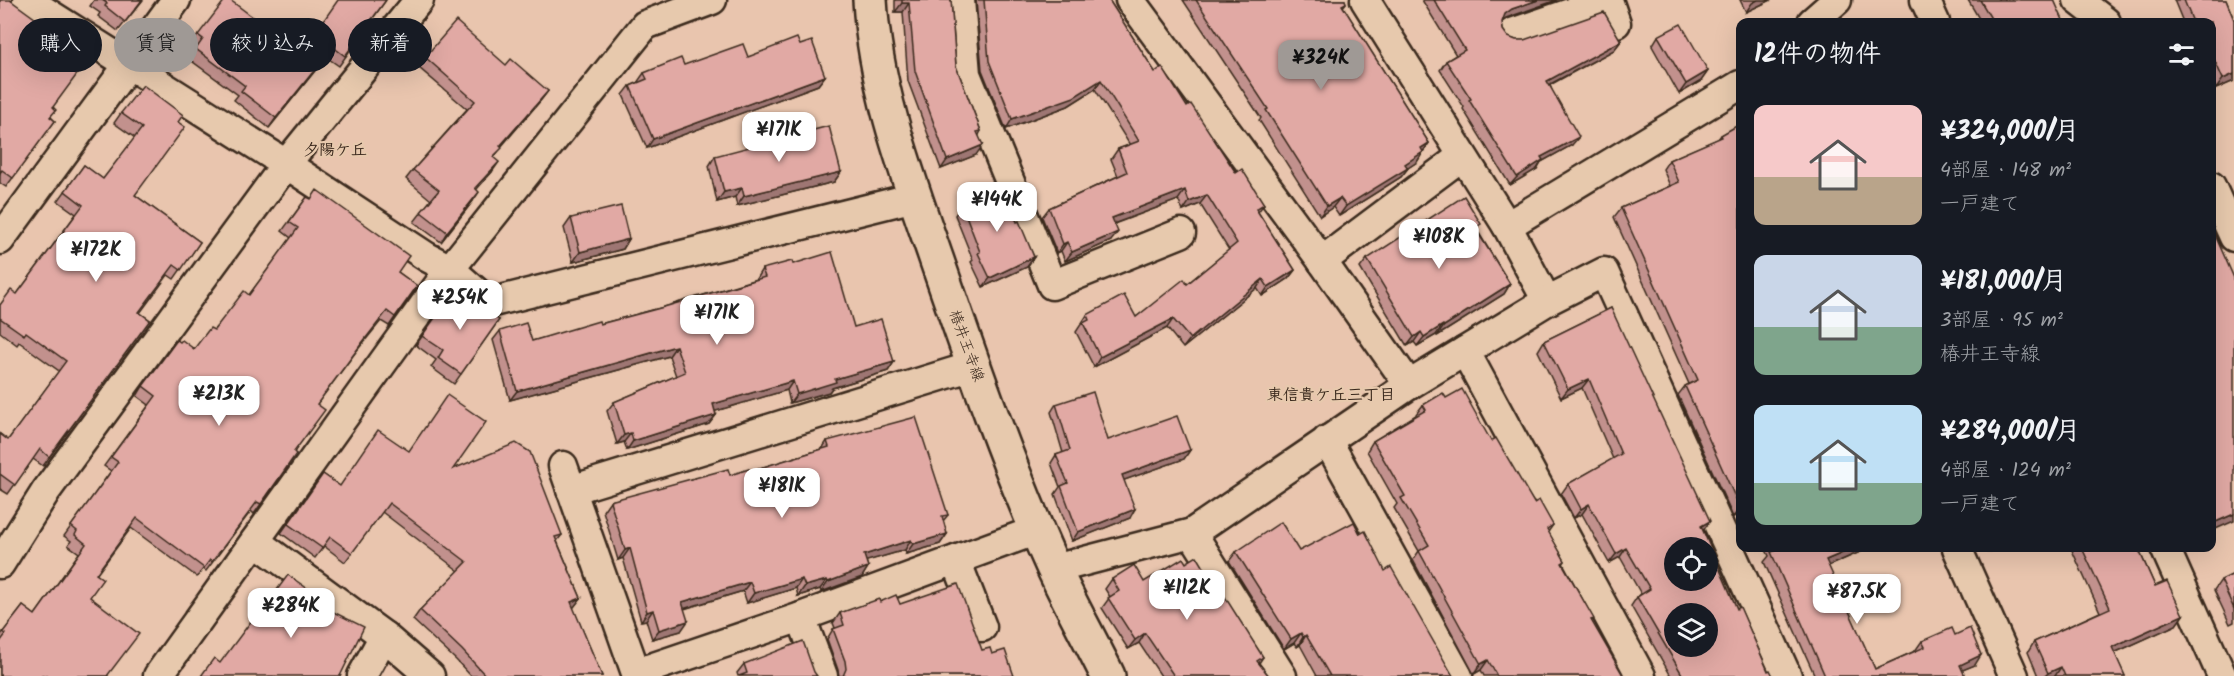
<!DOCTYPE html>
<html lang="ja">
<head>
<meta charset="utf-8">
<style>
  :root { --surface:#171b24; --page:#242831; --text:#f1f3f6; --muted:#9ea1a6; --accent:#9f9995 }
  body { margin:0; font-family:Kalam,"Klee One",sans-serif; background:var(--page); color:var(--text); height:100vh; display:flex; flex-direction:column; font-size:22px; white-space:nowrap }
  * { box-sizing:border-box; margin:0 }
  p { font-size:20px; color:var(--muted) }
  .icon { flex:none; width:33px; height:33px; fill:none; stroke:currentColor; stroke-width:2; stroke-linecap:round; stroke-linejoin:round }
  .map { position:relative; flex:1; overflow:hidden }
  .drawer { position:absolute; left:1736px; top:18px; width:480px; height:534px; display:flex; flex-direction:column; background:var(--surface); border-radius:12px; box-shadow:0 6px 24px #0002 }
  .drawer>* { flex:none }
  .hud { position:absolute; left:18px; top:18px; width:570px; height:54px; display:flex; gap:12px }
  .buttons { position:absolute; left:1664px; top:537px; display:grid; gap:12px }
  .buttons a { display:grid; place-items:center; width:54px; height:54px; border-radius:50%; background:var(--surface); box-shadow:0 6px 24px #0002; font-size:30px }
  .price { position:absolute; translate:-50% -51px; padding:0 14px; border-radius:12px; background:#fff; color:#222; font-size:20px; line-height:39px; filter:drop-shadow(0 2px 3px #0008) }
  .price::after { content:''; position:absolute; left:50%; top:36px; width:18px; height:14px; margin-left:-9px; background:inherit; clip-path:polygon(0 0,100% 0,50% 100%) }
  .price.current { background:var(--accent); color:#111 }
  ul { padding:0; list-style:none }
  li { display:flex; align-items:center; gap:18px; height:150px; padding:0 18px }
  li span { display:grid; place-items:center; flex:none; width:168px; height:120px; border-radius:12px; color:#555 }
  li>.icon { margin-inline-start:auto }
  span .icon { width:72px; height:72px; fill:#fffc; stroke-width:1 }
  li b { font-size:26px }
  h2 { display:flex; justify-content:space-between; align-items:center; height:72px; padding:0 18px; font-size:26px }
  .pill { padding:0 21px; border-radius:27px; background:var(--surface); box-shadow:0 6px 24px #0002; font-size:21px; line-height:54px }
  .pill.current { background:var(--accent); color:#111 }
  .map>svg:first-child { display:block }
  .lines { fill:none; stroke-linecap:round; stroke-linejoin:round }
  .minor-casing { stroke:#3b2a1e; stroke-width:33 }
  .secondary-casing { stroke:#3b2a1e; stroke-width:38 }
  .minor { stroke:#e7c9ad; stroke-width:28 }
  .secondary { stroke:#e7c9ad; stroke-width:33 }
  .wall { fill:#c2918d; stroke:#3b2a1e; stroke-width:1.5 }
  .shaded-wall { fill:#9e7673; stroke:#3b2a1e; stroke-width:1.5 }
  .building { fill:#e1a9a4; stroke:#3b2a1e; stroke-width:1.5; fill-rule:evenodd }
  .labels { text-anchor:middle; dominant-baseline:central; stroke-width:4.5; stroke-linejoin:round; paint-order:stroke }
  .street-label { font-size:15px; fill:#3b2a1e; stroke:#e7c9ad }
  .neighbourhood-label { font-size:16px; font-weight:bold; fill:#3b2a1e; stroke:#e7c9ad }
</style>
</head>
<body>
<div class="map">
<svg width="2234" height="676" viewBox="0 0 2234 676">
  <rect width="100%" height="100%" fill="#e9c5ae"/>
  <filter id="ink" filterUnits="userSpaceOnUse"><feTurbulence type="fractalNoise" baseFrequency=".0167" numOctaves="2"/><feDisplacementMap in="SourceGraphic" scale="12" xChannelSelector="R" yChannelSelector="G"/><feConvolveMatrix kernelMatrix="1 2 1 2 8 2 1 2 1" color-interpolation-filters="sRGB"/></filter>
  <g filter="url(#ink)">
    <g class="lines">
      <!-- minor casing -->
      <g class="minor-casing">
        <g id="minor">
          <polyline points="27,0 286,164 427,257 450,269 489,303 915,197"/>
          <polyline points="960,0 966,74 1052,285 1181,233"/>
          <polyline points="1130,0 1322,261 1409,385"/>
          <polyline points="1365,0 1507,226 1547,301"/>
          <polyline points="1608,0 1616,23"/>
          <polyline points="1925,0 1935,22"/>
          <polyline points="2078,0 2106,22"/>
          <polyline points="1812,22 1837,0"/>
          <polyline points="1512,33 1608,0"/>
          <polyline points="2211,186 2234,237"/>
          <polyline points="1507,226 1740,85"/>
          <polyline points="0,240 176,0"/>
          <polyline points="1322,261 1462,156"/>
          <polyline points="1465,351 1641,676"/>
          <polyline points="1327,440 1458,676"/>
          <polyline points="563,466 636,673 801,617 1037,530"/>
          <polyline points="571,490 973,366"/>
          <polyline points="1192,533 1282,676"/>
          <polyline points="255,541 384,636 430,676"/>
          <polyline points="1957,548 2014,676"/>
          <polyline points="2165,548 2222,676"/>
          <polyline points="956,560 982,627"/>
          <polyline points="0,564 46,491 286,164 419,0"/>
          <polyline points="1054,569 1192,533 1409,385 1547,301 1604,272 1787,676"/>
          <polyline points="801,617 823,676"/>
          <polyline points="158,676 450,269 645,25 712,0"/>
          <polyline points="362,676 384,636"/>
        </g>
      </g>
      <!-- secondary casing -->
      <g class="secondary-casing">
        <path id="secondary" d="M870,0c5,89 37,174 66,258 36,104 72,209 117,309 17,37 37,72 55,109"/>
      </g>
      <!-- minor -->
      <use href="#minor" class="minor"/>
      <!-- secondary -->
      <use href="#secondary" class="secondary"/>
    </g>
    <!-- wall -->
    <g class="wall">
      <polygon points="0,0 53,108 51,117 55,121 6,187 0,183"/>
      <polygon points="94,0 143,0 118,31 98,16 100,13 90,6"/>
      <polygon points="386,0 339,66 326,57 269,128 234,100 238,95 189,59 196,49 191,45 198,35 301,53"/>
      <polygon points="895,0 951,0 956,66 981,131 979,135 976,155 941,169 908,81 903,12 895,12"/>
      <polygon points="976,0 1109,0 1155,72 1187,107 1236,173 1264,204 1258,212 1295,270 1288,279 1262,296 1257,288 1183,348 1167,328 1094,367 1076,332 1087,315 1136,317 1187,284 1229,250 1200,204 1183,211 1178,200 1114,224 1111,241 1065,261 1061,251 1057,253 1042,217 1049,208 1118,176 1111,159 1118,149 1130,145 1095,89 1068,106 1006,129 982,70"/>
      <polygon points="1183,0 1345,0 1346,3 1343,7 1429,143 1423,152 1417,162 1408,168 1401,177 1339,216 1333,207 1320,216 1259,120 1261,118"/>
      <polygon points="1422,0 1557,0 1506,18 1502,22 1503,30 1508,37 1516,40 1621,41 1614,50 1550,85 1572,145 1541,162 1537,169 1510,185 1463,109 1464,107 1440,70 1446,61 1456,55"/>
      <polygon points="1740,0 1771,0 1746,12"/>
      <polygon points="1968,0 2054,0 2062,22 1981,22"/>
      <polygon points="2174,0 2226,0 2234,20 2234,81 2216,89 2211,77 2211,22 2183,22"/>
      <polygon points="1658,36 1708,71 1701,81 1679,94 1652,46"/>
      <polygon points="800,45 825,76 818,85 647,148 623,95 630,86 637,83 644,73 684,65 748,57"/>
      <polygon points="425,57 506,65 548,91 541,100 501,147 494,158 492,172 476,189 473,201 441,242 414,222 431,200 406,179 413,170 467,109 418,67"/>
      <polygon points="121,113 178,122 135,195 200,242 174,279 168,275 140,313 150,320 43,466 33,459 8,494 0,489 0,434 8,440 59,371 19,342 17,345 0,332 0,305 17,294 76,214 58,201 84,165 103,179 135,138 114,123"/>
      <polygon points="1740,124 1740,514 1733,517 1678,395 1685,386 1689,384 1614,217 1621,208 1670,186 1663,169 1669,160 1718,139 1721,135"/>
      <polygon points="715,156 841,172 834,182 737,206 735,197 717,202 709,166"/>
      <polygon points="307,197 398,272 417,286 389,326 381,321 355,353 317,404 294,453 296,454 254,514 251,511 206,571 203,569 197,577 131,528 97,574 90,597 108,676 0,676 0,636 23,606 35,615 79,553 68,545 71,541 64,536 111,471 104,466 149,405 137,396 143,386 180,342 194,349 249,295 291,238 282,231"/>
      <polygon points="962,205 1017,222 1034,257 1027,267 983,287 971,262 973,260 955,215"/>
      <polygon points="571,218 629,239 623,249 573,262 564,228"/>
      <polygon points="1477,230 1510,284 1504,294 1437,336 1436,335 1417,346 1414,342 1407,346 1360,268 1367,259"/>
      <polygon points="793,264 854,327 894,362 888,371 832,388 829,392 790,403 787,390 715,411 716,415 709,424 627,450 624,442 617,444 607,411 614,402 676,376 669,356 510,400 493,340 500,331 532,341 600,324 664,307 756,279 762,269"/>
      <polygon points="444,305 448,308 499,320 454,384 431,367 436,360 416,345"/>
      <polygon points="1611,308 1703,531 1737,609 1768,671 1773,676 1671,676 1631,606 1637,597 1641,594 1620,557 1609,563 1582,514 1574,518 1561,494 1568,484 1613,459 1582,388 1561,398 1538,351 1544,341"/>
      <polygon points="1446,398 1491,441 1534,503 1553,525 1548,532 1565,561 1563,564 1591,622 1622,676 1484,676 1481,670 1474,674 1413,560 1419,551 1394,508 1397,504 1367,451 1373,441 1416,415 1416,414 1423,405"/>
      <polygon points="1056,404 1108,440 1190,450 1184,459 1124,480 1130,518 1072,541 1055,494 1060,487 1051,463 1056,455 1063,453 1051,412"/>
      <polygon points="827,441 948,515 943,521 947,534 940,544 906,554 905,550 866,561 868,567 862,577 821,592 820,589 798,596 796,588 747,603 743,591 684,609 681,631 652,639 646,620 641,621 623,558 618,560 603,511 610,501 750,471 822,449"/>
      <polygon points="409,451 453,469 562,535 557,541 581,598 573,608 602,676 471,676 456,660 413,620 420,610 459,571 382,512 345,562 324,546 315,558 281,533 323,474 340,486"/>
      <polygon points="1360,534 1385,571 1453,676 1317,676 1300,645 1297,647 1294,643 1284,649 1229,561 1236,552 1299,551"/>
      <polygon points="1765,548 1869,548 1828,566 1875,669 1915,651 1922,641 1955,635 1975,665 1962,670 1965,676 1815,676 1764,562 1769,556"/>
      <polygon points="2071,548 2138,548 2155,586 2183,615 2176,625 2114,653 2125,676 2038,676 2028,652 2034,642 2100,612"/>
      <polygon points="1186,563 1206,571 1263,657 1259,663 1269,676 1161,676 1139,643 1128,649 1102,608 1110,597 1105,589 1112,579 1144,582"/>
      <polygon points="2234,574 2234,622 2230,624 2214,590 2221,580"/>
      <polygon points="880,602 900,604 982,650 992,654 1014,676 839,676 838,670 827,639 833,629 835,628 833,623 840,613"/>
      <polygon points="744,664 814,672 738,676 737,673"/>
    </g>
    <!-- shaded-wall -->
    <g class="shaded-wall">
      <polygon points="1538,0 1557,0 1506,18 1499,23 1505,14 1512,9"/>
      <polygon points="1758,0 1771,0 1746,12 1752,3"/>
      <polygon points="902,3 909,3 903,12 895,12"/>
      <polygon points="1621,41 1614,50 1541,89 1547,81"/>
      <polygon points="333,47 326,57 269,128 276,118"/>
      <polygon points="1708,71 1701,81 1679,94 1686,84"/>
      <polygon points="2234,74 2234,81 2216,89 2223,79"/>
      <polygon points="825,76 818,85 647,148 653,139"/>
      <polygon points="1101,80 1095,89 1068,106 1006,129 1012,119"/>
      <polygon points="548,91 541,100 493,155 500,146"/>
      <polygon points="1579,137 1572,145 1541,162 1537,169 1510,185 1517,177 1541,157"/>
      <polygon points="1429,143 1422,153 1421,148"/>
      <polygon points="983,145 976,155 941,169 947,160"/>
      <polygon points="1423,152 1417,162 1408,168 1401,177 1339,216 1346,206 1405,164"/>
      <polygon points="499,162 492,172 469,198 475,188"/>
      <polygon points="841,172 834,182 737,206 744,196"/>
      <polygon points="742,188 735,197 717,202 724,192"/>
      <polygon points="1185,190 1178,200 1105,227 1112,218"/>
      <polygon points="479,192 473,201 441,242 447,232"/>
      <polygon points="1207,195 1200,204 1183,211 1189,202"/>
      <polygon points="1340,198 1333,207 1320,216 1327,206"/>
      <polygon points="1118,232 1111,241 1065,261 1072,252"/>
      <polygon points="629,239 623,249 573,262 580,252"/>
      <polygon points="1067,242 1061,251 1057,253 1063,244"/>
      <polygon points="1034,257 1027,267 983,287 990,278"/>
      <polygon points="1295,270 1288,279 1262,296 1268,287"/>
      <polygon points="1263,279 1257,288 1183,348 1190,339"/>
      <polygon points="1510,284 1504,294 1437,336 1444,326"/>
      <polygon points="1173,319 1167,328 1094,367 1100,357"/>
      <polygon points="1443,325 1436,335 1417,346 1424,337"/>
      <polygon points="1421,332 1414,342 1407,346 1414,337"/>
      <polygon points="676,346 669,356 510,400 517,391"/>
      <polygon points="894,362 888,371 832,388 829,392 790,403 797,394 835,379"/>
      <polygon points="1589,379 1582,388 1561,398 1568,389"/>
      <polygon points="793,381 787,390 706,414 713,404"/>
      <polygon points="716,415 709,424 627,450 633,441"/>
      <polygon points="631,433 624,442 617,444 624,435"/>
      <polygon points="1190,450 1184,459 1116,483 1122,475"/>
      <polygon points="1589,504 1582,514 1574,518 1581,509"/>
      <polygon points="1740,508 1740,514 1733,517"/>
      <polygon points="1135,509 1130,518 1072,541 1078,532"/>
      <polygon points="2234,514 2234,521 2211,531 2211,524"/>
      <polygon points="1710,521 1703,531 1701,526"/>
      <polygon points="947,534 940,544 906,554 913,544"/>
      <polygon points="911,540 905,550 857,564 864,555"/>
      <polygon points="630,548 623,558 618,560 625,550"/>
      <polygon points="1626,548 1620,557 1609,563 1616,554"/>
      <polygon points="1854,548 1869,548 1819,570 1826,560"/>
      <polygon points="1991,548 1998,548 1989,552"/>
      <polygon points="868,567 862,577 821,592 828,582"/>
      <polygon points="802,579 796,588 747,603 754,593"/>
      <polygon points="827,580 820,589 798,596 805,586"/>
      <polygon points="750,582 743,591 676,611 682,602"/>
      <polygon points="581,598 574,607 564,612 571,602"/>
      <polygon points="653,610 646,620 641,621 647,612"/>
      <polygon points="2183,615 2176,625 2105,657 2112,647"/>
      <polygon points="688,621 681,631 652,639 659,630"/>
      <polygon points="1145,633 1139,643 1128,649 1135,640"/>
      <polygon points="1301,633 1294,643 1284,649 1291,639"/>
      <polygon points="1306,635 1300,645 1297,647 1303,637"/>
      <polygon points="1981,655 1975,665 1953,674 1960,665"/>
      <polygon points="1488,660 1481,670 1474,674 1481,664"/>
      <polygon points="2061,667 2055,676 2045,676 2048,673"/>
    </g>
    <!-- building -->
    <g class="building">
      <polygon points="0,0 10,0 54,32 57,28 92,54 53,107 56,110 50,117 55,121 13,178 2,170 0,173"/>
      <polygon points="102,0 142,0 125,22 105,6 107,3"/>
      <polygon points="225,0 230,0 301,53 338,0 386,0 345,56 333,47 276,118 241,91 245,86 196,49 203,39 198,35"/>
      <polygon points="902,0 951,0 956,66 981,131 977,132 983,145 947,160 915,71 909,3 902,3"/>
      <polygon points="984,0 1109,0 1155,72 1162,67 1187,107 1191,104 1236,173 1242,169 1264,204 1256,209 1295,270 1268,287 1263,279 1190,339 1173,319 1100,357 1083,323 1089,320 1087,315 1124,295 1136,317 1184,279 1187,284 1237,243 1207,195 1189,202 1185,190 1112,218 1118,232 1072,252 1067,242 1063,244 1049,208 1127,172 1118,149 1139,141 1101,80 1074,97 1012,119 989,61"/>
      <polygon points="1196,0 1345,0 1346,3 1342,5 1429,143 1421,148 1423,152 1405,164 1408,168 1346,206 1340,198 1327,206 1266,110 1268,109"/>
      <polygon points="1434,0 1538,0 1512,9 1505,14 1502,22 1503,30 1508,37 1516,40 1524,40 1604,12 1621,41 1547,81 1579,137 1541,157 1543,160 1517,177 1469,100 1471,99 1446,61 1465,50"/>
      <polygon points="1980,0 2054,0 2063,20 2059,22 1993,22"/>
      <polygon points="2184,0 2226,0 2234,20 2234,74 2223,79 2211,52 2211,22 2193,22"/>
      <polygon points="456,21 506,65 511,59 548,91 500,146 502,148 493,157 499,162 475,188 479,192 447,232 421,212 439,190 413,170 475,101 425,57"/>
      <polygon points="1681,24 1708,71 1686,84 1658,36"/>
      <polygon points="797,38 800,45 812,41 825,76 653,139 630,86 647,79 644,73 681,58 684,65 743,44 748,57"/>
      <polygon points="143,85 183,115 178,122 185,127 135,195 200,242 181,270 174,265 139,312 150,320 49,457 40,449 15,485 0,474 0,434 8,440 66,361 26,332 24,335 0,318 0,305 11,290 17,294 83,205 65,191 84,165 103,179 142,128 121,113"/>
      <polygon points="1740,124 1740,508 1685,386 1698,380 1621,208 1679,182 1669,160 1722,137 1721,135"/>
      <polygon points="829,126 841,172 744,196 742,188 724,192 715,156"/>
      <polygon points="1003,188 1017,222 1019,221 1034,257 990,278 978,253 980,252 962,205"/>
      <polygon points="317,190 409,256 398,272 417,286 395,317 387,311 362,343 317,404 325,410 294,452 296,454 261,504 257,502 212,562 210,560 204,568 137,518 96,574 103,579 90,597 139,634 107,676 1,676 0,675 0,642 6,634 3,632 23,606 35,615 86,544 75,535 77,531 71,526 118,462 111,457 156,396 143,386 177,340 180,342 182,340 194,349 210,328 214,330 244,291 249,295 298,228 289,222 307,197 311,199"/>
      <polygon points="1464,196 1481,224 1475,228 1510,284 1444,326 1443,325 1424,337 1421,332 1414,337 1367,259"/>
      <polygon points="621,206 629,239 580,252 571,218"/>
      <polygon points="2211,226 2234,278 2234,514 2211,524"/>
      <polygon points="832,252 854,327 881,319 894,362 835,379 836,382 797,394 793,381 713,404 716,415 633,441 631,433 624,435 614,402 685,372 676,346 517,391 500,331 526,323 532,341 599,321 600,324 664,307 765,277 762,269 792,261 793,264"/>
      <polygon points="460,292 499,320 461,374 438,358 443,350 422,336 444,305 448,308"/>
      <path d="M1611,308l99,213 -9,5 36,83 3,-2 28,64 2,-1 3,6h-90l-46,-79 13,-8 -24,-41 -10,6 -27,-50 -8,5 -13,-25 53,-30 -32,-75 -21,10 -24,-48zM1674,548h33v32h-33zM1674,614h33v32h-33z"/>
      <polygon points="1462,389 1491,441 1496,438 1534,503 1539,500 1553,525 1547,529 1565,561 1562,563 1594,619 1591,620 1623,675 1621,676 1497,676 1488,660 1481,664 1419,551 1429,545 1401,498 1405,496 1373,441 1426,410 1423,405 1443,393 1446,398"/>
      <polygon points="1093,392 1108,440 1177,416 1190,450 1122,475 1135,509 1078,532 1061,486 1068,483 1056,455 1070,450 1056,404"/>
      <polygon points="447,395 486,422 453,469 516,443 530,452 562,535 555,537 581,598 571,602 602,676 486,676 462,650 420,610 467,562 389,503 352,553 330,537 322,548 288,524 323,474 340,486 378,430 409,451"/>
      <polygon points="916,417 948,515 942,516 947,534 913,544 911,540 864,555 868,567 828,582 827,580 805,586 802,579 754,593 750,582 682,602 688,621 659,630 653,610 647,612 630,548 625,550 610,501 728,469 730,475 749,469 750,471 829,447 827,441"/>
      <polygon points="1281,522 1299,551 1354,522 1360,534 1365,531 1385,571 1391,567 1453,676 1330,676 1306,635 1303,637 1301,633 1291,639 1236,552"/>
      <polygon points="1776,548 1854,548 1826,560 1875,669 1925,647 1922,641 1952,628 1955,635 1970,628 1981,655 1960,665 1965,676 1825,676 1771,552 1777,550"/>
      <polygon points="2082,548 2138,548 2155,586 2167,581 2183,615 2112,647 2125,676 2065,676 2061,667 2048,673 2034,642 2110,608"/>
      <polygon points="1197,556 1206,571 1208,570 1263,657 1257,661 1269,676 1174,676 1145,633 1135,640 1108,598 1119,591 1112,579 1134,565 1144,582 1183,558 1186,563"/>
      <polygon points="2234,574 2234,609 2221,580"/>
      <polygon points="288,575 318,596 313,602 364,627 340,676 201,676 214,658 220,663 252,620 254,621"/>
      <polygon points="958,584 982,650 990,648 992,654 1005,650 1014,676 843,676 846,669 845,661 833,629 844,625 840,613 879,599 880,602 896,595 900,604"/>
      <polygon points="803,641 814,672 817,676 739,676 747,673 744,664"/>
    </g>
  </g>
  <g class="labels">
    <!-- street labels -->
    <g class="street-label">
      <text transform="translate(966 346) rotate(70)">椿井王寺線</text>
    </g>
    <!-- neighbourhood labels -->
    <g class="neighbourhood-label">
      <text x="335" y="150">夕陽ケ丘</text>
      <text x="1331" y="395">東信貴ケ丘三丁目</text>
    </g>
  </g>
</svg>
<div class="buttons">
<a><svg class="icon" aria-label="locate" viewBox="0 0 24 24"><circle cx="12" cy="12" r="6"/><path d="M12 2v4M12 18v4M2 12h4M18 12h4"/></svg></a>
<a><svg class="icon" aria-label="layers" viewBox="0 0 24 24"><path d="M12 4l9 5-9 5-9-5zM3 14l9 5 9-5"/></svg></a>
</div>
<b class="price current" style="left:1321px;top:91px">¥324K</b>
<b class="price" style="left:779px;top:163px">¥171K</b>
<b class="price" style="left:997px;top:233px">¥144K</b>
<b class="price" style="left:1439px;top:270px">¥108K</b>
<b class="price" style="left:96px;top:283px">¥172K</b>
<b class="price" style="left:460px;top:331px">¥254K</b>
<b class="price" style="left:717px;top:346px">¥171K</b>
<b class="price" style="left:219px;top:427px">¥213K</b>
<b class="price" style="left:782px;top:519px">¥181K</b>
<b class="price" style="left:1187px;top:621px">¥112K</b>
<b class="price" style="left:1857px;top:625px">¥87.5K</b>
<b class="price" style="left:291px;top:639px">¥284K</b>
<div class="hud">
<a class="pill">購入</a>
<a class="pill current">賃貸</a>
<a class="pill">絞り込み</a>
<a class="pill">新着</a>
</div>
<section class="drawer">
<h2>12件の物件<svg class="icon" aria-label="filters" viewBox="0 0 24 24"><path d="M4 7h16M4 17h16"/><circle cx="9" cy="7" r="2"/><circle cx="15" cy="17" r="2"/></svg></h2>
<ul>
<li><span style="background:linear-gradient(#f6c9c9 60%,#b9a48a 0)"><svg class="icon" aria-label="home" viewBox="0 0 24 24"><path d="M3 11l9-7 9 7M6 9v11h12V9"/></svg></span><div><b>¥324,000/月</b><p>4部屋 · 148 m²</p><p>一戸建て</p></div></li>
<li><span style="background:linear-gradient(#c9d6e8 60%,#7fa58c 0)"><svg class="icon" aria-label="home" viewBox="0 0 24 24"><path d="M3 11l9-7 9 7M6 9v11h12V9"/></svg></span><div><b>¥181,000/月</b><p>3部屋 · 95 m²</p><p>椿井王寺線</p></div></li>
<li><span style="background:linear-gradient(#bfe0f5 65%,#7fa58c 0)"><svg class="icon" aria-label="home" viewBox="0 0 24 24"><path d="M3 11l9-7 9 7M6 9v11h12V9"/></svg></span><div><b>¥284,000/月</b><p>4部屋 · 124 m²</p><p>一戸建て</p></div></li>
</ul>
</section>
</div>
</body>
</html>
